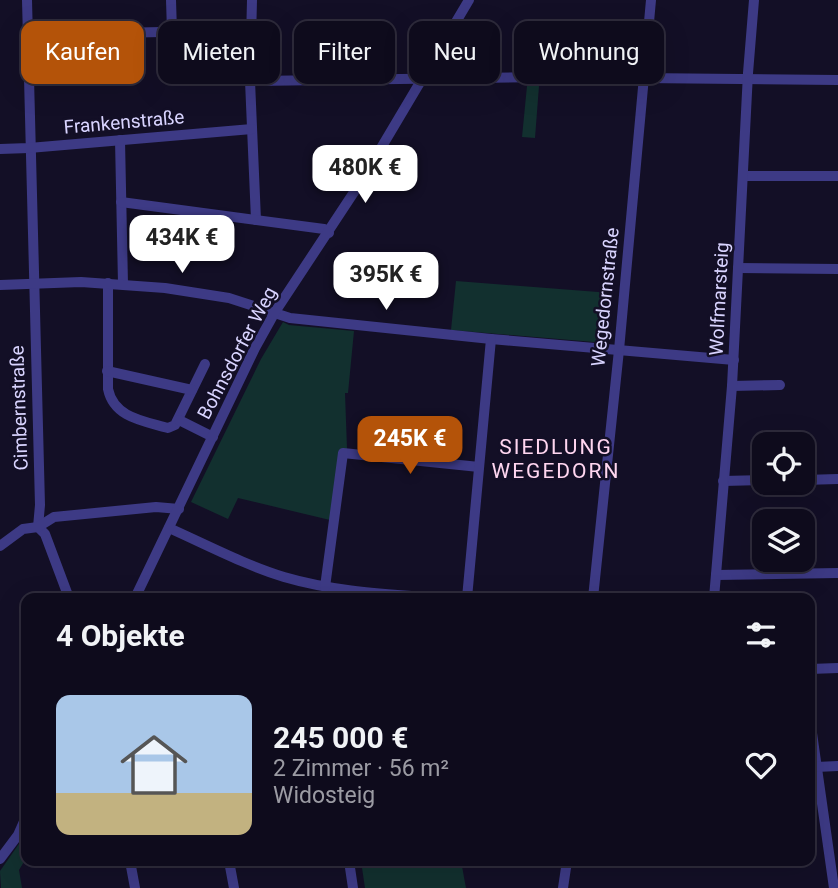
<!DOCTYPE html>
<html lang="de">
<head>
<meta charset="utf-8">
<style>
  :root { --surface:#0e0b1c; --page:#171425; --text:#f1f3f6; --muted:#9b9ba3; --line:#2e2b3b; --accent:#b45309 }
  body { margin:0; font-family:Roboto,sans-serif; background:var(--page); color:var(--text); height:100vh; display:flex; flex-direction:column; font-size:26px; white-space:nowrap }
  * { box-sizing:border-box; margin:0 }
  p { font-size:23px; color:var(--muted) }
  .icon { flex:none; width:38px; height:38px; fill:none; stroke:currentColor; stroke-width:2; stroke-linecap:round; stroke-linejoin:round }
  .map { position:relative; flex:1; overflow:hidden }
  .drawer { position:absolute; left:21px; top:593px; width:794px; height:273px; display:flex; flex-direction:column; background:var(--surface); border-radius:14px; box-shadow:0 7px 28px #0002,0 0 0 2px var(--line) }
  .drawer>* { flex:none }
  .hud { position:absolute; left:21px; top:21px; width:796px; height:63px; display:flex; gap:14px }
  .fabs { position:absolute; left:752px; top:432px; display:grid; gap:14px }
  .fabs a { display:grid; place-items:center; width:63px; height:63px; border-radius:14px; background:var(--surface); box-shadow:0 7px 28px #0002,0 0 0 2px var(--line); font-size:35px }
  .price { position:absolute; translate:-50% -60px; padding:0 16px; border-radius:14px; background:#fff; color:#222; font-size:23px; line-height:46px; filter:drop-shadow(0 2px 4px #0008) }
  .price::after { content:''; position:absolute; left:50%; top:42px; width:21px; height:16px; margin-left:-10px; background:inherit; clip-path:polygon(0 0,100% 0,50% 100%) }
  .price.current { background:var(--accent); color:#fff }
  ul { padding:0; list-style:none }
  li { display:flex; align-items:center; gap:21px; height:175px; padding:0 35px }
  li span { display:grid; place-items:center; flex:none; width:196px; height:140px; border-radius:14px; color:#555 }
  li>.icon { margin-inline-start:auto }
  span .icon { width:84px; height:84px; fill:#fffc; stroke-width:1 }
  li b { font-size:30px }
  h2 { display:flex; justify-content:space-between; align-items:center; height:84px; padding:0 35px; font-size:30px }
  .pill { padding:0 24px; border-radius:14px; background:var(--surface); box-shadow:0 7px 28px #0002,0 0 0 2px var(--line); font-size:24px; line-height:63px }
  .pill.current { background:var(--accent); color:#fff }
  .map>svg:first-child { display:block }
  .green { fill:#12302f }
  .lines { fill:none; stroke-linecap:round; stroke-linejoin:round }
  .minor { stroke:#3d3a85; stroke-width:10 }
  .labels { text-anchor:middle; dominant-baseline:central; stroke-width:5; stroke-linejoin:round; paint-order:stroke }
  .street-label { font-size:19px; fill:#d9d4ff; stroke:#130f26 }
  .neighbourhood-label { font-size:21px; letter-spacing:2px; fill:#ffd6f0; stroke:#130f26 }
</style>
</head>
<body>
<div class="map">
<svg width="838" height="888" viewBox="0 0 838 888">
  <rect width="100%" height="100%" fill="#130f26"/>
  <!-- green -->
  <g class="green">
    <polygon points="527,86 539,86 535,138 522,137"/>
    <polygon points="456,281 611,293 606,343 451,330"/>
    <polygon points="283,322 289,325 354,331 348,393 345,393 347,449 330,520 238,498 228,519 191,502 261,359"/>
    <polygon points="21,841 25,860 19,870 22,888 1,888 0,871"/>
    <polygon points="361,861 461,861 466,888 365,888"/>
  </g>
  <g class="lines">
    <!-- minor -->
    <g class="minor">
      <polyline points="27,0 40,505 38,527 45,534 69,598"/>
      <polyline points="171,0 172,31"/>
      <polyline points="252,0 250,81 256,220"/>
      <polyline points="27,35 251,30"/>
      <polyline points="250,81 543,77 838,80"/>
      <polyline points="120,140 123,284"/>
      <polyline points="0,149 29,148 252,129"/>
      <polyline points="743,176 838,176"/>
      <polyline points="121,202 324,229 329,233"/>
      <polyline points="738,268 838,269"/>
      <path d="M108,283v106c6,29 36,32 60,39l7,-3 30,-61"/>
      <polyline points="0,285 81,282 165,288 229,298 290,318 491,339 734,360"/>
      <polyline points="107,371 192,390"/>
      <polyline points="732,386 780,385"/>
      <polyline points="179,420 213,437"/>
      <polyline points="803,480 838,479"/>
      <polyline points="723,481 765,480"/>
      <path d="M169,528c38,17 76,37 115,49 51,15 104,17 156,21"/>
      <polyline points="0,546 23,529 38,527 54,517 156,507 179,509"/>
      <polyline points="716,575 838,573"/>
      <polyline points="325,587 343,453 479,467"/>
      <polyline points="135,598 255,348 275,312 362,180 469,0"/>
      <polyline points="467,598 491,339"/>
      <polyline points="593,598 619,350 651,0"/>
      <polyline points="714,598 732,386 748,73 754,0"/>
      <polyline points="810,669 838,668"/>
      <polyline points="810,719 834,888"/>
      <polyline points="816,767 838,766"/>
      <polyline points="0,859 18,835 26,817"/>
      <polyline points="130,861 135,888"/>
      <polyline points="229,861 234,888"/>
      <polyline points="349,861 353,888"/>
      <polyline points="563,888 567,861"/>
    </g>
  </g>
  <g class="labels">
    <!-- street labels -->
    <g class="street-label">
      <text transform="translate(124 122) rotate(-5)">Frankenstraße</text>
      <text transform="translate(605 297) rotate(-84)">Wegedornstraße</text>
      <text transform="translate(719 299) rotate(-87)">Wolfmarsteig</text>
      <text transform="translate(237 353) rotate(-62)">Bohnsdorfer Weg</text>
      <text transform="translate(19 408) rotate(-92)">Cimbernstraße</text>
    </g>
    <!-- neighbourhood labels -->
    <g class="neighbourhood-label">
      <text x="556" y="447">SIEDLUNG<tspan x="556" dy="24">WEGEDORN</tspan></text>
    </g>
  </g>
</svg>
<div class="fabs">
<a><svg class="icon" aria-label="locate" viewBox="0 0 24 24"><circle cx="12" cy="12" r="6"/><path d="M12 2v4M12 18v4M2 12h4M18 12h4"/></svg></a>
<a><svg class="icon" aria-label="layers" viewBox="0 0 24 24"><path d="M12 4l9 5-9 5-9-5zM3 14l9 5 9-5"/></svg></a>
</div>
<b class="price" style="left:365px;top:205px">480K €</b>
<b class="price" style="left:182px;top:275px">434K €</b>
<b class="price" style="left:386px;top:312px">395K €</b>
<b class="price current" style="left:410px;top:476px">245K €</b>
<div class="hud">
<a class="pill current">Kaufen</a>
<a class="pill">Mieten</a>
<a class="pill">Filter</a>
<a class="pill">Neu</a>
<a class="pill">Wohnung</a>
</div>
<section class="drawer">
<h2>4 Objekte<svg class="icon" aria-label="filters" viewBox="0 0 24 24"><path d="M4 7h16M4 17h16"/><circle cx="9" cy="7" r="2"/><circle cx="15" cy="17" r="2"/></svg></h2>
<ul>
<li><span style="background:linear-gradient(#a9c7e8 70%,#c2b280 0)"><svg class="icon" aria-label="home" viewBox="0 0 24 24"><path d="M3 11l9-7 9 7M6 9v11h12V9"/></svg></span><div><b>245 000 €</b><p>2 Zimmer · 56 m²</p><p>Widosteig</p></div><svg class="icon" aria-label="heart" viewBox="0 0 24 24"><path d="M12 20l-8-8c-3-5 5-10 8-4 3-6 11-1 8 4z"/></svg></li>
</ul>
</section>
</div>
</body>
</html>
